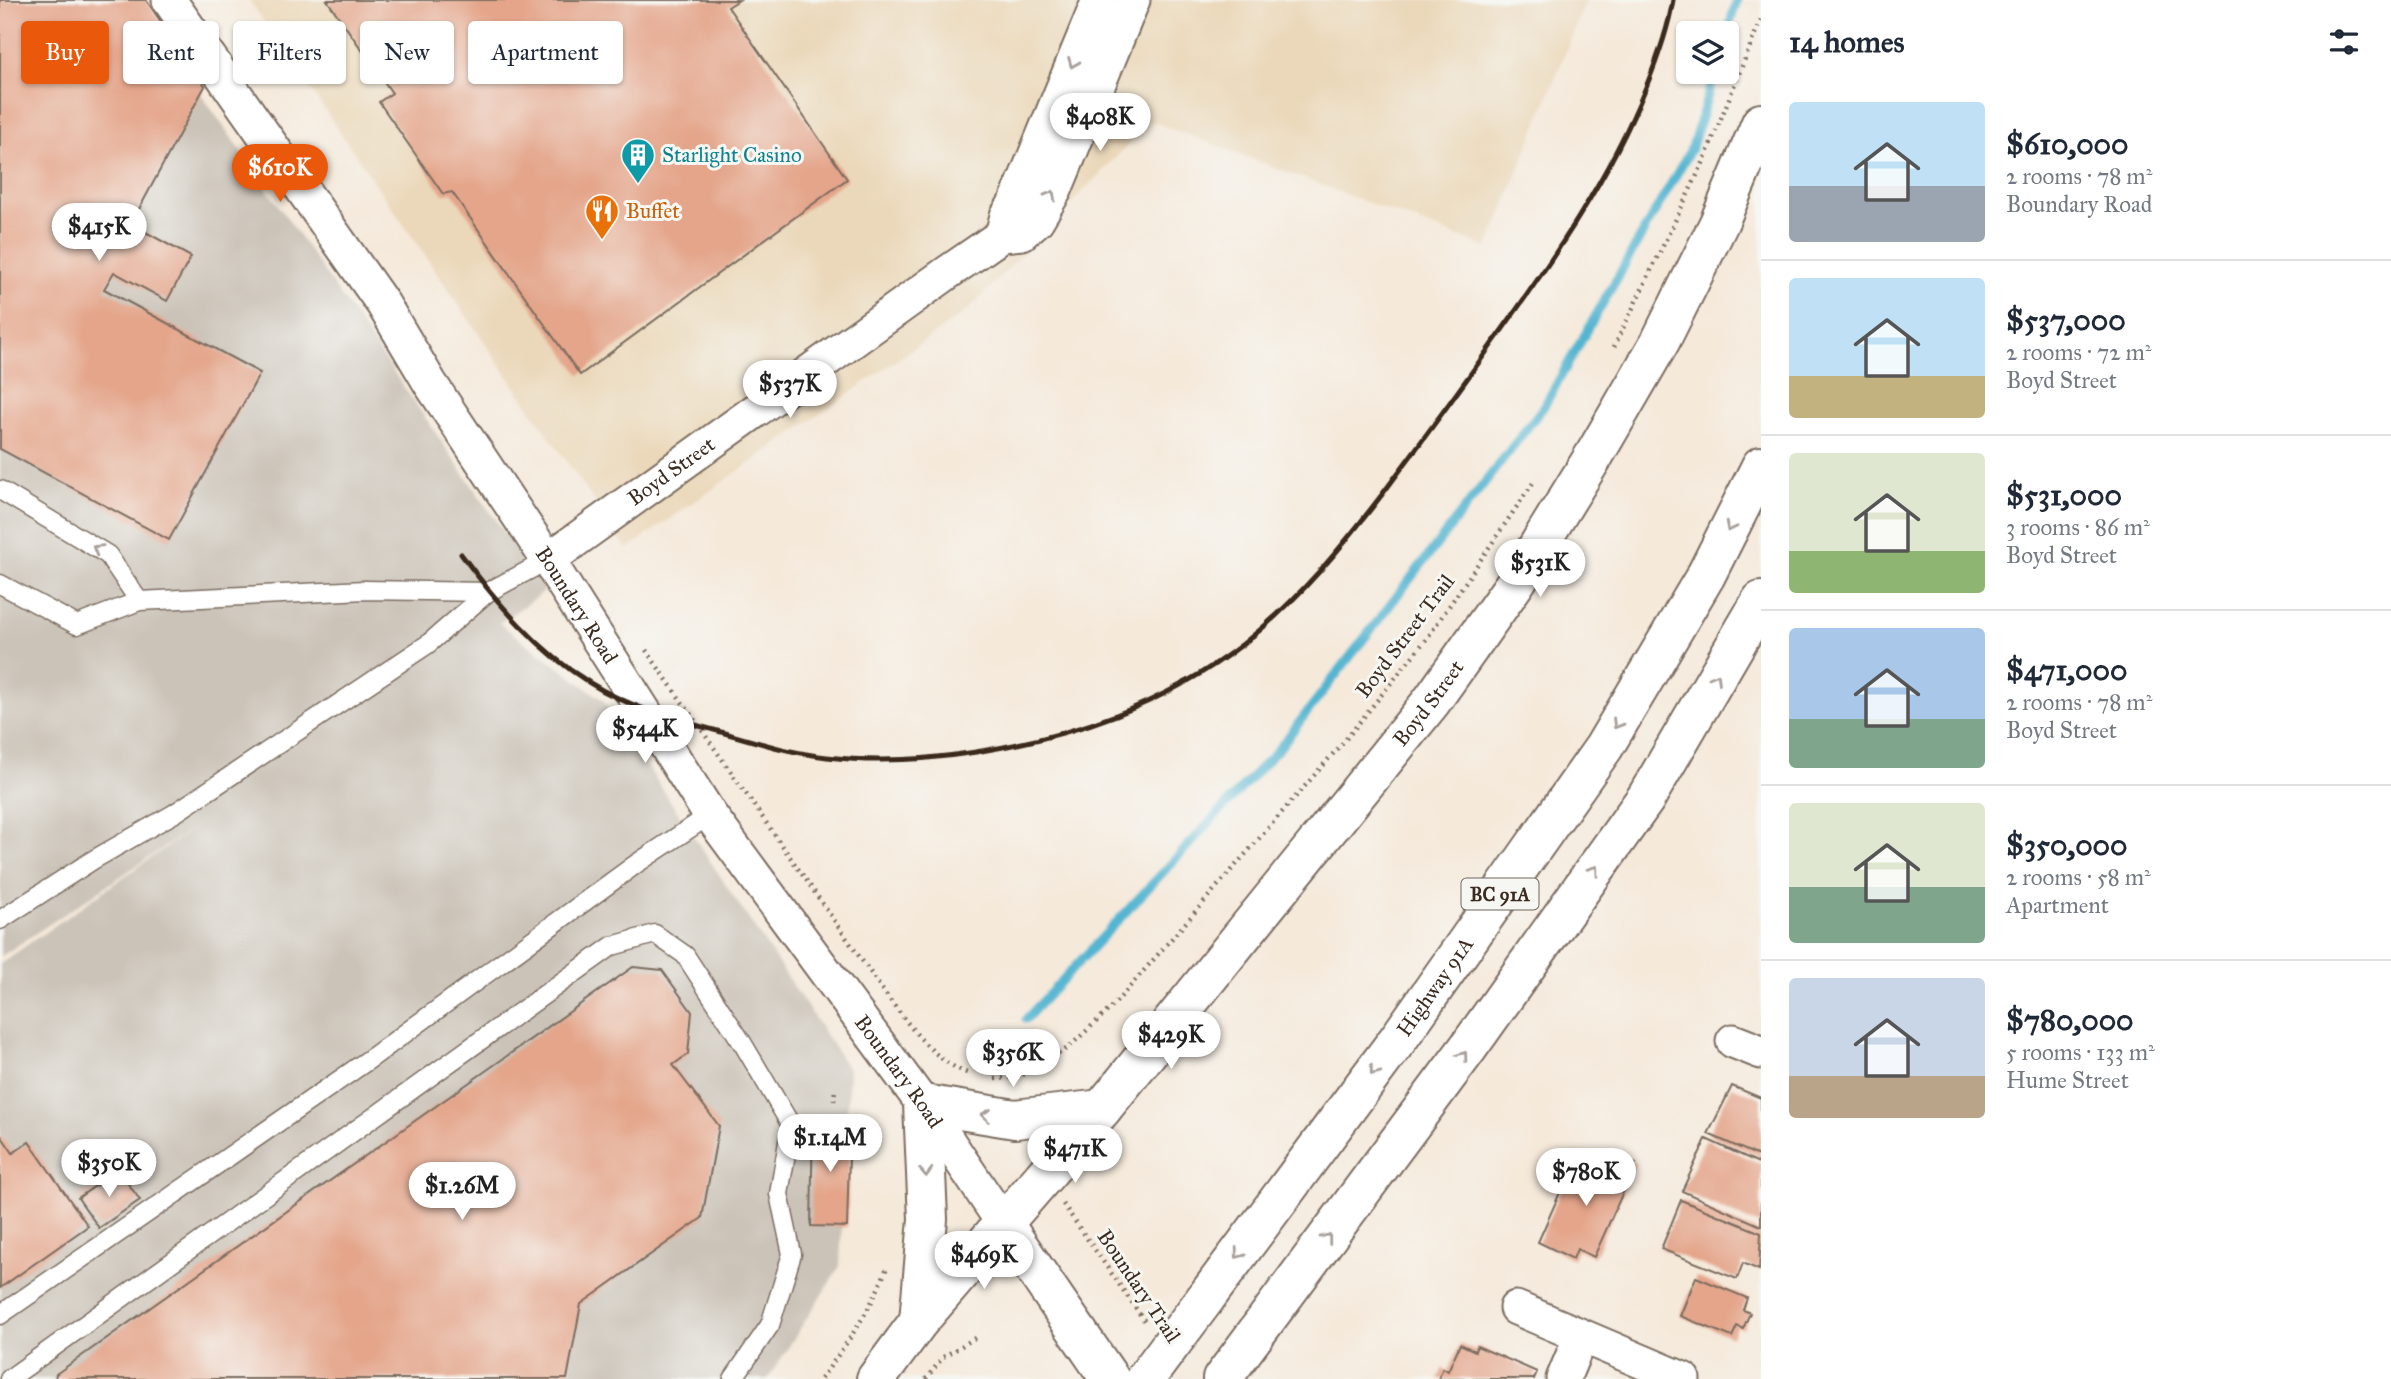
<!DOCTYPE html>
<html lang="en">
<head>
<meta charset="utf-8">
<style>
  :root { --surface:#fff; --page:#f2f2f3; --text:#1f2937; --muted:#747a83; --line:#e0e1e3; --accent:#ea580c }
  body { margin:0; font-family:"IM FELL Great Primer",serif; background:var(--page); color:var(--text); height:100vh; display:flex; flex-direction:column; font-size:26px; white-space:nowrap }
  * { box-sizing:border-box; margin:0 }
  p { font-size:23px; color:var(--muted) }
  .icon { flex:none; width:38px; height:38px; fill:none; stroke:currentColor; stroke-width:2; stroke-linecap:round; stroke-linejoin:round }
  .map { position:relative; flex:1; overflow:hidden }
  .panel { display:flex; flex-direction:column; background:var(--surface); width:630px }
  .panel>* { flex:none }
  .hud { position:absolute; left:21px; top:21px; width:665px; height:63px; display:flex; gap:14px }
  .controls { position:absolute; left:1676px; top:21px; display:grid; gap:14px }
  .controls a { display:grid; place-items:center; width:63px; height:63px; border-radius:7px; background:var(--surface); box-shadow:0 2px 5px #0004; font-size:35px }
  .price { position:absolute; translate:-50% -60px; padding:0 16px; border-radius:24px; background:#fff; color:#222; font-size:23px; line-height:46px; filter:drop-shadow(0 2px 4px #0008) }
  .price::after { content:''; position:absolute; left:50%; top:42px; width:21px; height:16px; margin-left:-10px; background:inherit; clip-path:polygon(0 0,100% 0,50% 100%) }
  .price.active { background:var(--accent); color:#fff }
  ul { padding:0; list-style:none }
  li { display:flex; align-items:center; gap:21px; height:175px; padding:0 28px }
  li+li { border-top:2px solid var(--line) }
  li span { display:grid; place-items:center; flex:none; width:196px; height:140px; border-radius:7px; color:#555 }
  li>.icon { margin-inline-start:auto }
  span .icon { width:84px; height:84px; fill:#fffc; stroke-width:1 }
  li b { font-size:30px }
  h2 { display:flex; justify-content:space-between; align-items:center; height:84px; padding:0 28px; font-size:30px }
  .pill { padding:0 24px; border-radius:7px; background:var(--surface); box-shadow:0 2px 5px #0004; font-size:24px; line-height:63px }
  .pill.active { background:var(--accent); color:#fff }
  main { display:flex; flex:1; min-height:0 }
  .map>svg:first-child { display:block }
  .built { fill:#ebd8ba }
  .industrial { fill:#cbc3b8 }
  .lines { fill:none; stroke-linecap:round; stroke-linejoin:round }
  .stream { stroke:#53b5d1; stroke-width:9 }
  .building { fill:#e4a58a }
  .service-casing { stroke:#7c6d60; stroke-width:21 }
  .minor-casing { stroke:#7c6d60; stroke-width:37 }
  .tertiary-casing { stroke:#7c6d60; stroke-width:42 }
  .secondary-casing { stroke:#7c6d60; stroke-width:42 }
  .motorway-casing { stroke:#7c6d60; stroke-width:42 }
  .path { stroke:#7c6d60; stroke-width:4.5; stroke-dasharray:2 5; stroke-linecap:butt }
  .service { stroke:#fff; stroke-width:18 }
  .minor { stroke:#fff; stroke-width:33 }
  .tertiary { stroke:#fff; stroke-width:38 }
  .secondary { stroke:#fff; stroke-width:38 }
  .motorway { stroke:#fff; stroke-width:38 }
  .rail { stroke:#3b2a1e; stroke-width:5 }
  .motorway-bridge-casing { stroke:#7c6d60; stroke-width:42; stroke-linecap:butt }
  .motorway-bridge { stroke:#fff; stroke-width:38 }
  .oneway { stroke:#a79f9a }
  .labels { text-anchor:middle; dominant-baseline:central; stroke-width:6; stroke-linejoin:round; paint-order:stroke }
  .shield { fill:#f6f6f2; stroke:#73675e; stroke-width:2 }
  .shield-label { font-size:19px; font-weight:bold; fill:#3b2a1e }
  .culture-label { font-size:21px; fill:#0d838f; stroke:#f6f6f2; text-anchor:start }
  .food-label { font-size:21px; fill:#c56008; stroke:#f6f6f2; text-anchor:start }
  .street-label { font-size:21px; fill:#3b2a1e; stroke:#f6f6f2 }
</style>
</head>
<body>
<main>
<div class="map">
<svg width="1761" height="1379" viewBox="0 0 1761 1379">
  <rect width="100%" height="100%" fill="#f6f6f2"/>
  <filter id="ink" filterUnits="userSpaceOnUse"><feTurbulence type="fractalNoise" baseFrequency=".0143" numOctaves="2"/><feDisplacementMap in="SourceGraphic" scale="14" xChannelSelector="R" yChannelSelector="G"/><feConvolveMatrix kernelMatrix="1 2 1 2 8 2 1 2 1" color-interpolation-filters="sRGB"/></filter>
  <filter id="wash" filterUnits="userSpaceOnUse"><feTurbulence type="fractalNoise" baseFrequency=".00686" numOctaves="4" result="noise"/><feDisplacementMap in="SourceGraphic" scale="28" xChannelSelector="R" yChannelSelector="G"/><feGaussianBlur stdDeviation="1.57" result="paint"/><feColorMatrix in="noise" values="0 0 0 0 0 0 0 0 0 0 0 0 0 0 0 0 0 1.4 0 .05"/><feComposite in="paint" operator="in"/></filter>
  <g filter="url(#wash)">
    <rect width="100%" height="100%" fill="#f5e9da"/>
    <!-- built -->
    <polygon class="built" points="249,0 1586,0 1488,248 1151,121 967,311 627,549"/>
    <!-- industrial -->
    <polygon class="industrial" points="0,0 136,0 545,591 499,623 603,700 849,1070 840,1266 768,1379 0,1379 0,964 202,822 0,957"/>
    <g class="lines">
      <!-- stream -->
      <g class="stream">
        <polyline points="1727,33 1737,0"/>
        <polyline points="1026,1019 1281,746 1544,406 1692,147 1715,72"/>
      </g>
    </g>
    <g id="blocks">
      <!-- building -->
      <g class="building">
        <polygon points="0,0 146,0 205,86 131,224 191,257 167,301 114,272 104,289 260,373 169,540 0,449"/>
        <polygon points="327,0 739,0 728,7 847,179 580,375 452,192 443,194 379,102 392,93"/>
        <polygon points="633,967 662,970 692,1012 688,1054 673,1065 719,1126 702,1218 581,1304 567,1379 55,1379 56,1374"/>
        <polygon points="1732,1086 1761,1098 1761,1157 1708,1134"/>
        <polygon points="813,1121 850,1122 847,1227 811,1226"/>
        <polygon points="0,1134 13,1153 29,1142 88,1226 0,1288"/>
        <polygon points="1706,1139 1761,1164 1761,1226 1682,1191"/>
        <polygon points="1614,1153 1636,1163 1594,1257 1577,1249 1573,1259 1538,1242 1570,1170 1591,1179 1597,1164 1607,1169"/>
        <polygon points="118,1170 140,1200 99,1228 78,1198"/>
        <polygon points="1681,1200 1761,1233 1759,1270 1743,1263 1737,1279 1661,1249"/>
        <polygon points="1696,1277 1747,1298 1743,1310 1750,1313 1743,1329 1737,1326 1732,1337 1680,1316"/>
        <polygon points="1460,1344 1475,1351 1477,1346 1537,1372 1534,1379 1438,1379 1443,1368 1448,1371"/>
      </g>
    </g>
  </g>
  <g filter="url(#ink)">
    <use href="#blocks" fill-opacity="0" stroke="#7c6d60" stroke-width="2"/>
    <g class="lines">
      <!-- service casing -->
      <g class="service-casing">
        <g id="service">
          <polyline points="0,490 108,555 139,601"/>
          <polyline points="0,584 77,625 139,601 365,590 488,592 548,560"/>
          <polyline points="0,920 93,860 175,813 428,644 488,592"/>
          <polyline points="0,1315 374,1056 636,864 710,815"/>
          <polyline points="9,1379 612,946 655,934 685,955 743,1044 791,1125 779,1194 792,1254 770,1325 733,1379"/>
        </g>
      </g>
      <!-- minor casing -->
      <g class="minor-casing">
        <g id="minor">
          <path id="s1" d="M169,0l214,304 47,79 118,177 162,255 213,289 80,119"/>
          <polyline points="1002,235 1007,216 1016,202 1099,0"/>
          <path id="s2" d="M548,560l399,-287 55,-38 20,-2 15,-13 18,-30 78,-190"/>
          <polyline points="1733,1041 1761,1052"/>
          <polyline points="1516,1308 1683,1379"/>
          <polyline points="1563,1379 1581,1336"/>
        </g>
      </g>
      <!-- tertiary casing -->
      <g class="tertiary-casing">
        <polyline id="tertiary" points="1003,1223 1110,1379"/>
      </g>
      <!-- secondary casing -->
      <g class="secondary-casing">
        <g id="secondary">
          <polyline points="919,1321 928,1219 923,1104 1015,1119 1102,1109"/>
          <path id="s3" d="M876,1379l43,-58 183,-212 329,-407 85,-120 79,-128 66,-114 58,-117 42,-100"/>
        </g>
      </g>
      <!-- motorway casing -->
      <g class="motorway-casing">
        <g id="motorway">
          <path id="s4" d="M1205,1299l194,-261 205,-291 102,-172 55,-109"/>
          <polyline points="1222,1379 1468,1048 1646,798 1761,601"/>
        </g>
      </g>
      <!-- path -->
      <g class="path">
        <polyline points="1614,347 1703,163 1761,19"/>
        <path d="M646,650l238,342c24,31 48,69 86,82"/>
        <polyline points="995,1079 1019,1077 1068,1048 1112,1007 1346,739 1428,637 1535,480"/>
        <polyline points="834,1101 835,1088"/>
        <polyline points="1063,1204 1146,1323"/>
        <path d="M821,1379c26,-36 51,-70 66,-112"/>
        <polyline points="926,1379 943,1357 975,1338"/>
      </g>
      <!-- service -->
      <use href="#service" class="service"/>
      <!-- minor -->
      <use href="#minor" class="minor"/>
      <!-- tertiary -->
      <use href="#tertiary" class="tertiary"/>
      <!-- secondary -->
      <use href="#secondary" class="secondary"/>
      <!-- motorway -->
      <use href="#motorway" class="motorway"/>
      <!-- rail -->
      <path class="rail" d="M461,554c36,49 77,97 129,129 38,24 80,35 124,47 36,10 75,23 113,27 50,6 99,3 149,-5 98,-16 188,-47 267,-108 55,-43 99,-97 141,-152 38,-51 76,-103 113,-155 57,-79 112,-159 149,-250 11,-27 22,-57 27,-87"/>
      <!-- motorway-bridge casing -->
      <g class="motorway-bridge-casing">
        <polyline id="motorway-bridge" points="1145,1379 1205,1299"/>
      </g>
      <!-- motorway-bridge -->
      <use href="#motorway-bridge" class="motorway-bridge"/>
    </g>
    <!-- one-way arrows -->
    <defs><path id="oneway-chevron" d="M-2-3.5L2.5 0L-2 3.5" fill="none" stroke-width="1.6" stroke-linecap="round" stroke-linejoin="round" transform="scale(1.75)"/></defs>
    <g class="oneway">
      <use href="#oneway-chevron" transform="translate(1073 63) rotate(112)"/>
      <use href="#oneway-chevron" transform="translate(1051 195) rotate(-61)"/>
      <use href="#oneway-chevron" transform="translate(1730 527) rotate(117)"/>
      <use href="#oneway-chevron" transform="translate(97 549) rotate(-149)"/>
      <use href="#oneway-chevron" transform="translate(1716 678) rotate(-60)"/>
      <use href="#oneway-chevron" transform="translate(1617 724) rotate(121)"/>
      <use href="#oneway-chevron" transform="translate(1594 870) rotate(-55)"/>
      <use href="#oneway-chevron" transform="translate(1463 1056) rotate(-54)"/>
      <use href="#oneway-chevron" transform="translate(1374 1071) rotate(127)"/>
      <use href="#oneway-chevron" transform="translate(986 1115) rotate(-171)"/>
      <use href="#oneway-chevron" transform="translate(926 1172) rotate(88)"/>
      <use href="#oneway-chevron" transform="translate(1327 1238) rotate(-53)"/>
      <use href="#oneway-chevron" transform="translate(1239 1254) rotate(127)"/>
    </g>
  </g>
  <!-- icons -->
  <defs>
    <g id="building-pin" transform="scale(1.75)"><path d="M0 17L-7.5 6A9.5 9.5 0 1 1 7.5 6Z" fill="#0f9aa8" stroke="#f6f6f2"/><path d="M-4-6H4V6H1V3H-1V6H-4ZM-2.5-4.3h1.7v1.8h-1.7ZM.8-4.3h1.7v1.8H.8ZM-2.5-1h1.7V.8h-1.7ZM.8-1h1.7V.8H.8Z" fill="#fff"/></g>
    <g id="restaurant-pin" transform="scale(1.75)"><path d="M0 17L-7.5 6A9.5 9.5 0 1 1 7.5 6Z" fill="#e8710a" stroke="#f6f6f2"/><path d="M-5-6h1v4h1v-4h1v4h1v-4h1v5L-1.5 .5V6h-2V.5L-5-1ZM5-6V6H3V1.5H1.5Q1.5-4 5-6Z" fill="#fff"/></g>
  </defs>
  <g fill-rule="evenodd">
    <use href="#building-pin" x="638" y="155"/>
    <use href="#restaurant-pin" x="602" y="211"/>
  </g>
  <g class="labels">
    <!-- shield labels -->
    <rect class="shield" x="1461.5" y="878.5" width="77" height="31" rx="5"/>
    <g class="shield-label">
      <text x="1500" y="894">BC 91A</text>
    </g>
    <!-- culture labels -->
    <g class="culture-label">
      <text x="662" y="155">Starlight Casino</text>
    </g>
    <!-- food labels -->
    <g class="food-label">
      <text x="626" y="211">Buffet</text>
    </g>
    <!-- street labels -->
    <g class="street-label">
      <text stroke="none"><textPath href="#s2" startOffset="152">Boyd Street</textPath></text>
      <text stroke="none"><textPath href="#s1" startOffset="730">Boundary Road</textPath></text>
      <text transform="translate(1405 636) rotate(-53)">Boyd Street Trail</text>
      <text stroke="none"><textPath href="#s3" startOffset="873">Boyd Street</textPath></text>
      <text stroke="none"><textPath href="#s4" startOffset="388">Highway 91A</textPath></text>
      <text stroke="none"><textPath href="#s1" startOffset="1297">Boundary Road</textPath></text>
      <text transform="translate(1139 1286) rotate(56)">Boundary Trail</text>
    </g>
  </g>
</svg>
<div class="controls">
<a><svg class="icon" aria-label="layers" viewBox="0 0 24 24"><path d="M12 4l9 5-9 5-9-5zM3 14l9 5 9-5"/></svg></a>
</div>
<b class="price" style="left:1100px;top:153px">$408K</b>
<b class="price active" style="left:280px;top:204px">$610K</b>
<b class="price" style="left:99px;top:263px">$415K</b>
<b class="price" style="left:790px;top:420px">$537K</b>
<b class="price" style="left:1540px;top:599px">$531K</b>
<b class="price" style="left:645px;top:765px">$544K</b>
<b class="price" style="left:1171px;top:1071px">$429K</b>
<b class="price" style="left:1013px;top:1089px">$356K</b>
<b class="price" style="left:830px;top:1174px">$1.14M</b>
<b class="price" style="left:1075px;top:1185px">$471K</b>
<b class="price" style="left:109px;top:1199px">$350K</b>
<b class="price" style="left:1586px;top:1208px">$780K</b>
<b class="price" style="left:462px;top:1222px">$1.26M</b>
<b class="price" style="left:984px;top:1291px">$469K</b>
<div class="hud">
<a class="pill active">Buy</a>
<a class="pill">Rent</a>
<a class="pill">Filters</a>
<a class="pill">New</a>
<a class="pill">Apartment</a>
</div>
</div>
<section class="panel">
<h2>14 homes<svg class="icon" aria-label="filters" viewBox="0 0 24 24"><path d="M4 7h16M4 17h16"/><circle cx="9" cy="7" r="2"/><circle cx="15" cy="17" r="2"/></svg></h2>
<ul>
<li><span style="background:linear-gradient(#bfe0f5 60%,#9aa5b1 0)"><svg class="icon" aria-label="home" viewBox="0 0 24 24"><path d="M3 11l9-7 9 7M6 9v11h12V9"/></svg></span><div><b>$610,000</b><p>2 rooms · 78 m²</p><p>Boundary Road</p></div></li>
<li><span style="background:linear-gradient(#bfe0f5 70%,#c2b280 0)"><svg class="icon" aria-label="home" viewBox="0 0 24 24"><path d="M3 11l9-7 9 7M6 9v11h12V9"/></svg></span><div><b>$537,000</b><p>2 rooms · 72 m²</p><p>Boyd Street</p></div></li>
<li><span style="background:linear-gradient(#dfe7d0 70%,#8fb573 0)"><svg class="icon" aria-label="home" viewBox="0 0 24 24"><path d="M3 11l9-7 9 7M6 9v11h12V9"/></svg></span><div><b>$531,000</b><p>3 rooms · 86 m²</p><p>Boyd Street</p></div></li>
<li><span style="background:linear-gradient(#a9c7e8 65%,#7fa58c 0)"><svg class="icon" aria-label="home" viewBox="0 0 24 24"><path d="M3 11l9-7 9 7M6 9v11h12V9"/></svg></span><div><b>$471,000</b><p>2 rooms · 78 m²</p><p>Boyd Street</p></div></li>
<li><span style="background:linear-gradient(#dfe7d0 60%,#7fa58c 0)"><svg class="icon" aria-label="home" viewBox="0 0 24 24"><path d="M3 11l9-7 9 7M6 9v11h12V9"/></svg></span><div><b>$350,000</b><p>2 rooms · 58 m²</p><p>Apartment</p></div></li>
<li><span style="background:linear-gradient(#c9d6e8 70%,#b9a48a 0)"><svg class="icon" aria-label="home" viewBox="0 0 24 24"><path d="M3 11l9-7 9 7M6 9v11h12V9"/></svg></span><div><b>$780,000</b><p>5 rooms · 133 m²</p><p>Hume Street</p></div></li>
</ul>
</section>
</main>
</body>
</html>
